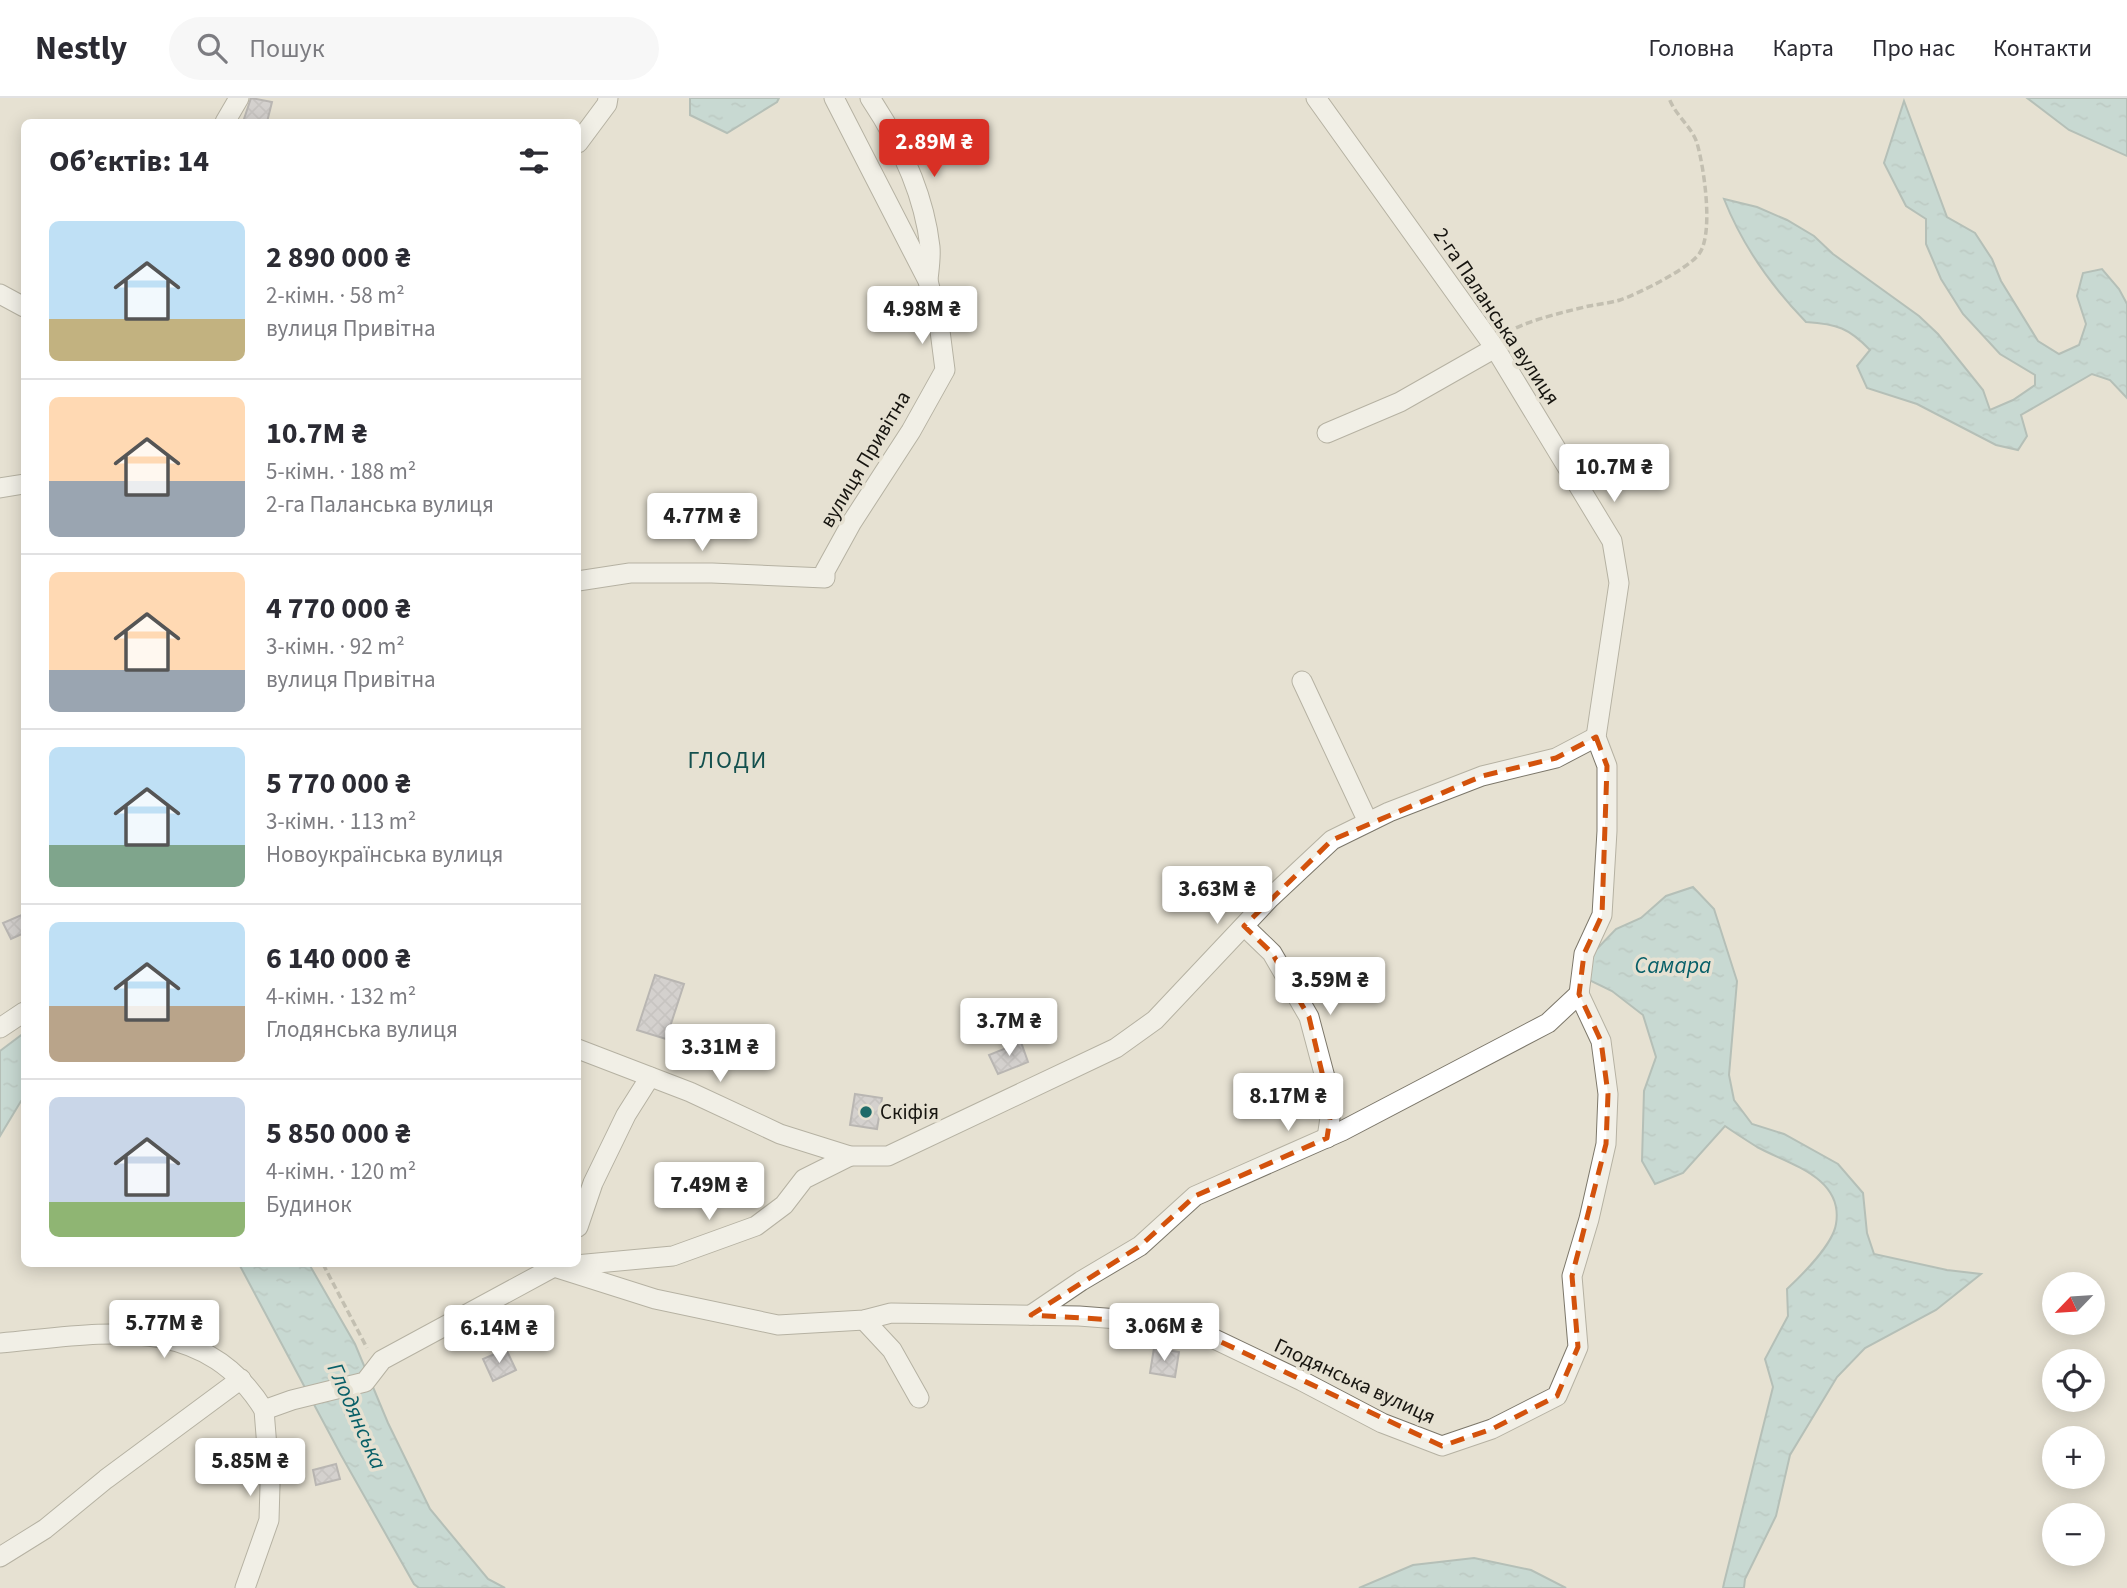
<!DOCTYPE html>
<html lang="uk">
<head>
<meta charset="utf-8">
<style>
  :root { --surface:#fff; --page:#f7f7f7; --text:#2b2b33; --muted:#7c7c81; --line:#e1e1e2; --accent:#d93025 }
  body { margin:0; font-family:"Source Sans 3",sans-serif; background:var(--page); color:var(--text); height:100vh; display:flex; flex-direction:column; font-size:26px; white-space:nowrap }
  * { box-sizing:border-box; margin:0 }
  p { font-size:23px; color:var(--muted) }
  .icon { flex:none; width:38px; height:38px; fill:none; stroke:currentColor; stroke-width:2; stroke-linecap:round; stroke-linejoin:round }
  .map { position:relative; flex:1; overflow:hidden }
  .side { position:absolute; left:21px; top:21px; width:560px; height:1148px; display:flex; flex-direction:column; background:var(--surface); border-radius:10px; box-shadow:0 4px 18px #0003 }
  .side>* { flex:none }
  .needle { width:46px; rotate:245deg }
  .controls { position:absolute; left:2042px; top:1174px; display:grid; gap:14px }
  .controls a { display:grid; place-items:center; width:63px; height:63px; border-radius:50%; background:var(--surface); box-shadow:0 4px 18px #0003; font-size:35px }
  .price { position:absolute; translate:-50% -60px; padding:0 16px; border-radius:7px; background:#fff; color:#222; font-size:23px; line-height:46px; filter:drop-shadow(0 2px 4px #0008) }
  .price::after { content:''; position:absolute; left:50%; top:42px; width:21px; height:16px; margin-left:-10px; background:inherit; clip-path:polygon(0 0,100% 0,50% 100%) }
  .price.on { background:var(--accent); color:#fff }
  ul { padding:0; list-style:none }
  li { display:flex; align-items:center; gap:21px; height:175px; padding:0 28px }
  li+li { border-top:2px solid var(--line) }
  li span { display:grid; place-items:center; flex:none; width:196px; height:140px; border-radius:10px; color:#555 }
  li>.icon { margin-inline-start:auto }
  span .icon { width:84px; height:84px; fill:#fffc; stroke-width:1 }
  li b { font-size:30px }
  h2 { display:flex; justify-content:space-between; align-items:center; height:84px; padding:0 28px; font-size:30px }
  header { display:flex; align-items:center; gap:42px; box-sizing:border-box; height:98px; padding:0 35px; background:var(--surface); border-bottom:2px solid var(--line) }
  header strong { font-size:33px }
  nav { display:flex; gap:38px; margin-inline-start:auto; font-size:24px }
  .search { width:490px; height:63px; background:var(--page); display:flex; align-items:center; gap:18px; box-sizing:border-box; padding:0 24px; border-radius:38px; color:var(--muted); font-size:26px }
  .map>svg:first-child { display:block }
  .water { fill:url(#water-ripples); stroke:#7a9698; stroke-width:2 }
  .building { fill:url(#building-cross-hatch); stroke:#83808d; stroke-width:2 }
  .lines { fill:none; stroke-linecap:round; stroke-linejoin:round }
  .minor-casing { stroke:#7c776a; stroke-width:21 }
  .path { stroke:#99958a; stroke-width:3.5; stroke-dasharray:7 3.5; stroke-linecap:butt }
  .minor { stroke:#fff; stroke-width:19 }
  .marked { fill:none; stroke:#d3520c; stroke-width:5; stroke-dasharray:14 9; stroke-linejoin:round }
  .poi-dot { fill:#1f6b69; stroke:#e6e1d2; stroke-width:2.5 }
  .labels { text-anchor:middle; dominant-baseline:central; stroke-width:7; stroke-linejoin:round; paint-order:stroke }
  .street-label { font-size:21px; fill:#171510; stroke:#e6e1d2 }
  .poi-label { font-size:21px; fill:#171510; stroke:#e6e1d2; text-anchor:start }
  .water-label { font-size:23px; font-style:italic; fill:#085f68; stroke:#e6e1d2 }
  .quarter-label { font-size:24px; letter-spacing:2px; fill:#13504e; stroke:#e6e1d2 }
</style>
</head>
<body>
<header>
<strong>Nestly</strong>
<div class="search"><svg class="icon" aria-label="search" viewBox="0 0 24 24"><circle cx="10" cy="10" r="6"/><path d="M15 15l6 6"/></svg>Пошук</div>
<nav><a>Головна</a><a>Карта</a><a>Про нас</a><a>Контакти</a></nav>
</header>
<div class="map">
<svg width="2127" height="1490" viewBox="0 0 2127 1490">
  <defs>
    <pattern id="water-ripples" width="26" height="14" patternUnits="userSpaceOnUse" patternTransform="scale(1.75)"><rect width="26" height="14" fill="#a5ced3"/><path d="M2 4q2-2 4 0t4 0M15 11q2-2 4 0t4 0" fill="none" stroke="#8db0b4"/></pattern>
    <pattern id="building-cross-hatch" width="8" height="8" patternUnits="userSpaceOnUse" patternTransform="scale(1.75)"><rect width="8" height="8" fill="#bfbccb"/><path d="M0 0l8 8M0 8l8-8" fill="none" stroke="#a3a1ad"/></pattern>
  </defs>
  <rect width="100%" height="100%" fill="#e6e1d2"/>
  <!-- water -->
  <g class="water">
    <polygon points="690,0 779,0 777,4 727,35 690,17"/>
    <polygon points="2027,0 2127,0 2127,58 2069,32"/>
    <path d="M1904,3l43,116 28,16 17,26 9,22 37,60 21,13 20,-9 7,-21 -9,-28 6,-23 19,-4 17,20 8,15v94l-17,-18 -18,-6 -71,41 6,21 -9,14 -22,-5 -79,-41 -50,-16 -10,-22 13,-16c-21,-22 -33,-26 -64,-28 -35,-36 -63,-75 -82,-123l33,8 30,13 27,16 19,18 86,62 19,18 45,56 7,20 23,-10 22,-15v-10l-35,-21 -37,-40 -22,-35 -15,-35v-25l-20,-13 -22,-43z"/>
    <path d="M1693,789l21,22 23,72 -8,94 5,25 18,24 32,10 54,30 25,29 4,40 7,21 73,16 34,4 -45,36 -71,38 -28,29 -47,78 -14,61 -31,63 -1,9h-21l1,-5 49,-196 -8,-28 23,-43 -1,-27c15,-14 46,-45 49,-65 8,-47 -48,-60 -79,-77 -11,-7 -22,-14 -32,-21l-42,47 -28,11 -13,-23 2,-70 12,-34 -13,-42 -31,-24 -25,-12 5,-25 24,-25 25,-11 25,-22z"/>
    <polygon points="24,935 24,1002 21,1003 0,1038 0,953"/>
    <polygon points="239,1166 309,1166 355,1246 388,1325 430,1411 488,1481 505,1490 419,1490 414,1486 341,1357"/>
    <polygon points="1474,1460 1531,1472 1566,1490 1359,1490 1413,1467"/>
  </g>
  <!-- building -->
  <g class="building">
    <polygon points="251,0 272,4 267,24 243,24"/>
    <polygon points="24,816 24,835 11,841 3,825"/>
    <polygon points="655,877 684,886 666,941 637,932"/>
    <polygon points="1021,944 1028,964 998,976 989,957"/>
    <polygon points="855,996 882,1000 877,1031 850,1027"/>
    <polygon points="1154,1250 1179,1254 1175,1279 1150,1275"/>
    <polygon points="506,1251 516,1272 493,1283 483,1261"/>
    <polygon points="336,1366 340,1381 316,1387 313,1372"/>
  </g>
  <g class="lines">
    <!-- minor casing -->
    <g class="minor-casing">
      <g id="minor">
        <path d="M870,0c30,45 54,95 60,149 1,11 -1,22 -2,33"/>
        <polyline points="1316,0 1495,250 1612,443 1619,485 1596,639 1607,668 1607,733 1602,817 1584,856 1579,896"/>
        <polyline points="225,24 239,0"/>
        <polyline points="578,45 607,6 608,0"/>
        <polyline points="0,196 24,209"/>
        <polyline points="1327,335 1400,304 1495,250"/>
        <polyline points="0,390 24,386"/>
        <polyline points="578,483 630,475 712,475 825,480 825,473 852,424 911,333 945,272 939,225 928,183 834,0"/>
        <polyline points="1302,583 1368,724"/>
        <polyline points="1244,828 1272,855 1309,919 1326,983 1331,1013 1327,1040"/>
        <polyline points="0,930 24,914"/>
        <polyline points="578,951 690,994 780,1036 850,1058 888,1058 1116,950 1155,922 1270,800 1332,742 1389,714 1482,678 1556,660 1596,639"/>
        <polyline points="578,1129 593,1085 626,1017 650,979"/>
        <polyline points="554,1169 655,1201 778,1227 864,1222 891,1215 1079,1218 1183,1226 1302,1283 1382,1325 1442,1348 1492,1331 1557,1298 1578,1249 1572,1178 1589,1121 1606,1046 1608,996 1601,943 1579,896"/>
        <polyline points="1031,1217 1081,1183 1140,1148 1195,1098 1342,1033 1548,925 1579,896"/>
        <polyline points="864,1222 892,1252 919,1300"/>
        <path d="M0,1245c99,-9 202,-33 264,67l28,-10 73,-18 17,-22 172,-93 119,-11 83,-30 28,-21 20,-26 46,-23"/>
        <polyline points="0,1459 45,1431 106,1381 241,1281"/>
        <polyline points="245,1490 269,1422 270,1387 264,1312"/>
      </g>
    </g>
    <!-- path -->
    <g class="path">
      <path d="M1507,235c17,-12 61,-22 82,-27 10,-2 21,-3 31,-6 18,-6 68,-31 79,-46 15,-20 5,-87 -2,-111 -5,-16 -22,-28 -28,-45"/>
      <polyline points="323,1166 367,1250"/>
    </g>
    <!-- minor -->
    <use href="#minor" class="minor"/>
  </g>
  <!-- marked area -->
  <path d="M0 0H2127V1490H0ZM1596,639l11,29 -5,149 -18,39 -5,40 22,47 7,53 -2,50 -34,132 6,71 -21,49 -65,33 -50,17 -259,-122 -152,-9 109,-69 55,-50 132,-58 4,-27 -22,-94 -37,-64 -28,-27 88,-86 150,-64 74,-18z" fill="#e6e1d2" fill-opacity=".55" fill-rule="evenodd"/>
  <path class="marked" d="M1596,639l11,29 -5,149 -18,39 -5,40 22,47 7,53 -2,50 -34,132 6,71 -21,49 -65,33 -50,17 -259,-122 -152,-9 109,-69 55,-50 132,-58 4,-27 -22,-94 -37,-64 -28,-27 88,-86 150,-64 74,-18z"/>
  <!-- markers -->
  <circle class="poi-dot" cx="866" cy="1014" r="7"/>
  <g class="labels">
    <!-- street labels -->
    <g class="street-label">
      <text transform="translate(1497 218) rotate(56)">2-га Паланська вулиця</text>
      <text transform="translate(865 361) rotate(-59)">вулиця Привітна</text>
      <text transform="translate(1355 1283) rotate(25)">Глодянська вулиця</text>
    </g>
    <!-- poi labels -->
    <g class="poi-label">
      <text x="880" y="1014">Скіфія</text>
    </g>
    <!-- water labels -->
    <g class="water-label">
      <text x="1673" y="867">Самара</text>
      <text transform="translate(357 1318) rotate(66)">Глодянська</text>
    </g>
    <!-- quarter labels -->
    <g class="quarter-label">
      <text x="728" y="662">ГЛОДИ</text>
    </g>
  </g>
</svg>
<div class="controls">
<a><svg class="needle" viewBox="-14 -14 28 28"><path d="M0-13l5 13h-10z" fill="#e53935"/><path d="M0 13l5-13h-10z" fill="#7c7c81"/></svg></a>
<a><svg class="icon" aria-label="locate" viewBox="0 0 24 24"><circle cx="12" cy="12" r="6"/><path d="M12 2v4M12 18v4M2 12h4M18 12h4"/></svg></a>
<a>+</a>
<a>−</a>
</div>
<b class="price on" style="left:934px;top:81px">2.89M ₴</b>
<b class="price" style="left:922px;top:248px">4.98M ₴</b>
<b class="price" style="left:1614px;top:406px">10.7M ₴</b>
<b class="price" style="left:702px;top:455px">4.77M ₴</b>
<b class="price" style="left:1217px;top:828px">3.63M ₴</b>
<b class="price" style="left:1330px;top:919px">3.59M ₴</b>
<b class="price" style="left:1009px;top:960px">3.7M ₴</b>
<b class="price" style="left:720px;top:986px">3.31M ₴</b>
<b class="price" style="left:1288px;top:1035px">8.17M ₴</b>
<b class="price" style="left:709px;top:1124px">7.49M ₴</b>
<b class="price" style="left:164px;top:1262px">5.77M ₴</b>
<b class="price" style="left:1164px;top:1265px">3.06M ₴</b>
<b class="price" style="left:499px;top:1267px">6.14M ₴</b>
<b class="price" style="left:250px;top:1400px">5.85M ₴</b>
<section class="side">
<h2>Об’єктів: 14<svg class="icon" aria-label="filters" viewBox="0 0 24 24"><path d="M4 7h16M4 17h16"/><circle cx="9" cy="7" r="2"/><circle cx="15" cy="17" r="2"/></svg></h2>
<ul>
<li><span style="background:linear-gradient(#bfe0f5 70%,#c2b280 0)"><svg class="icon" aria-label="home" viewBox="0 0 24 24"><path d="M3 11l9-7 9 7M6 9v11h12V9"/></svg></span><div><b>2 890 000 ₴</b><p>2-кімн. · 58 m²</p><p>вулиця Привітна</p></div></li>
<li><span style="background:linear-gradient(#ffd9b3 60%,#9aa5b1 0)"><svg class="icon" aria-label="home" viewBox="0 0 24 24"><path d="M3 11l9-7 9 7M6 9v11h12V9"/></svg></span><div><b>10.7M ₴</b><p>5-кімн. · 188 m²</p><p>2-га Паланська вулиця</p></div></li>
<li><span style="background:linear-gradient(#ffd9b3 70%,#9aa5b1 0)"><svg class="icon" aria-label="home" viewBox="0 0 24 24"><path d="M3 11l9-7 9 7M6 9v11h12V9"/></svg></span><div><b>4 770 000 ₴</b><p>3-кімн. · 92 m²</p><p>вулиця Привітна</p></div></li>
<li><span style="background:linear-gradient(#bfe0f5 70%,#7fa58c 0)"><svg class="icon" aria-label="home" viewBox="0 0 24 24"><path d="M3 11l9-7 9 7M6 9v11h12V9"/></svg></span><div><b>5 770 000 ₴</b><p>3-кімн. · 113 m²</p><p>Новоукраїнська вулиця</p></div></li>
<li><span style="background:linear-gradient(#bfe0f5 60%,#b9a48a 0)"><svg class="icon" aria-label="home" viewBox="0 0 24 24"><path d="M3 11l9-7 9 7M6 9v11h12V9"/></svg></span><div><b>6 140 000 ₴</b><p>4-кімн. · 132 m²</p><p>Глодянська вулиця</p></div></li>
<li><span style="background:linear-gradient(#c9d6e8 75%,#8fb573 0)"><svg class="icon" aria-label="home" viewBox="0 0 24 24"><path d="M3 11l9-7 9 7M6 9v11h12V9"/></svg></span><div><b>5 850 000 ₴</b><p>4-кімн. · 120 m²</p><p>Будинок</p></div></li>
</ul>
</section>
</div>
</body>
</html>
